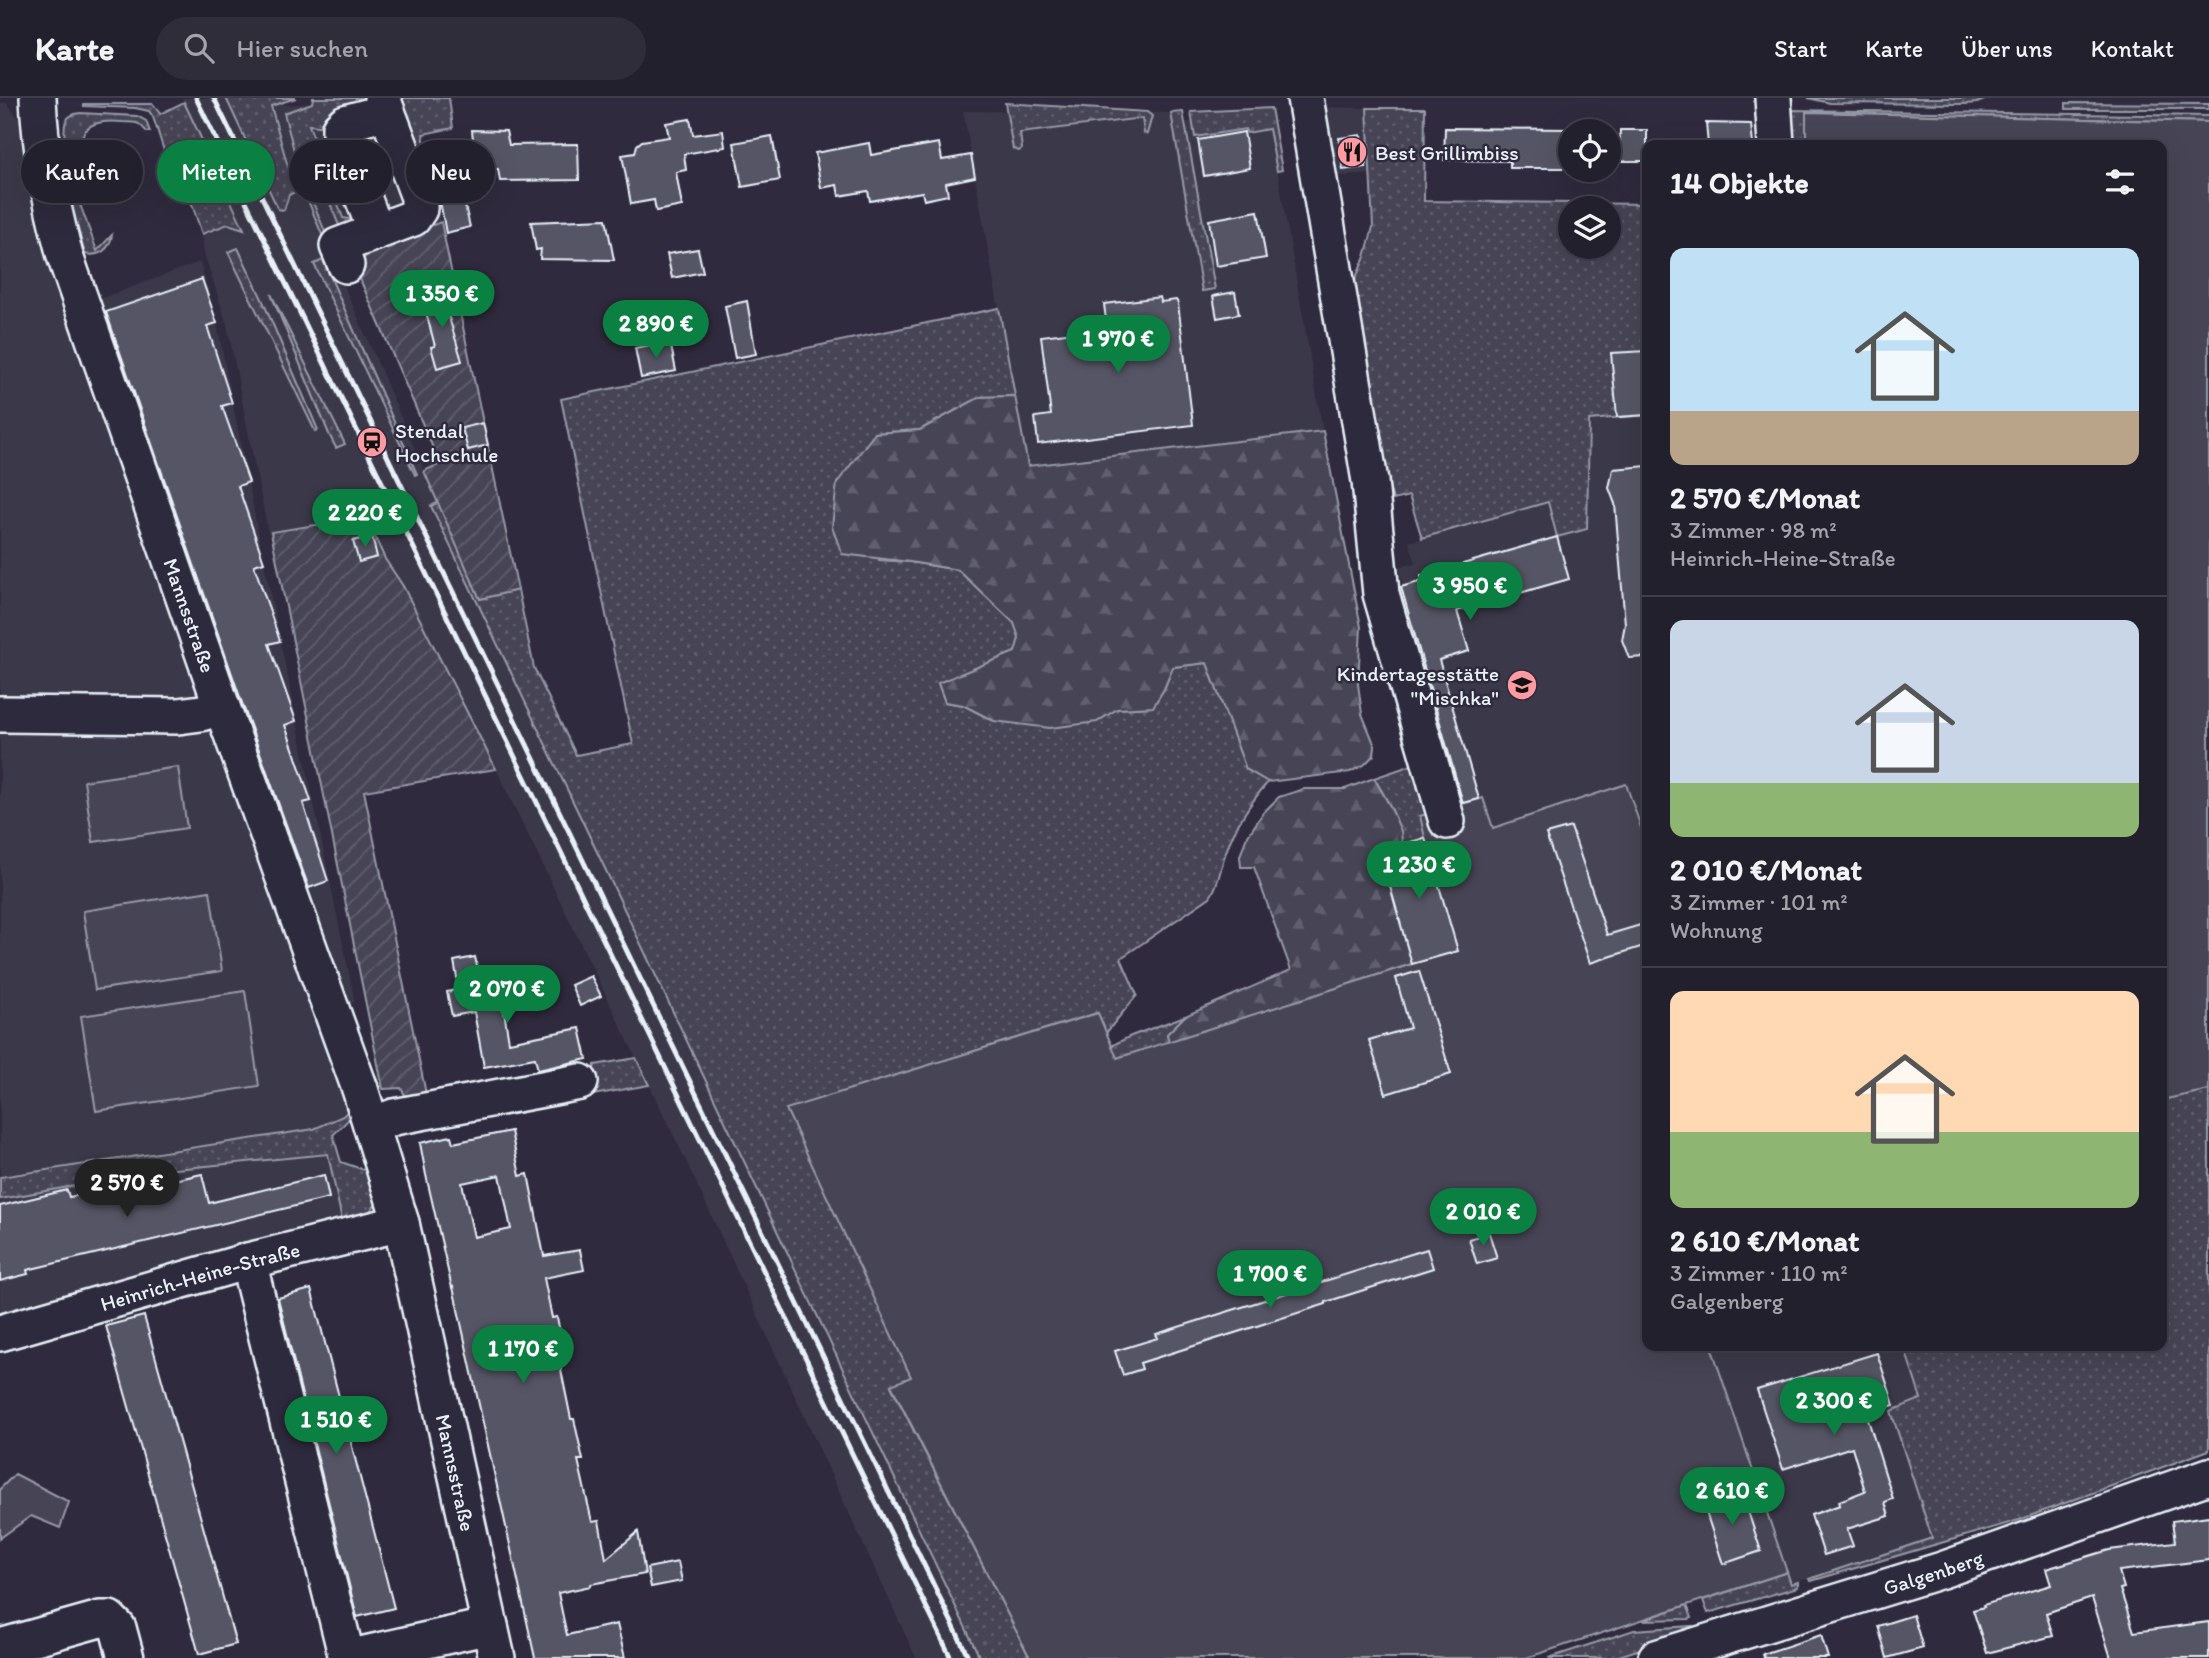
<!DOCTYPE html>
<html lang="de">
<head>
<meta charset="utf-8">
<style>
  :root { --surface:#23202e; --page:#2f2d3a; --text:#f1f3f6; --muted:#a3a3aa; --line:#403e4a; --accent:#0b8043 }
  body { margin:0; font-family:Itim,sans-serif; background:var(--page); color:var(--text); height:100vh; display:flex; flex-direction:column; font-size:26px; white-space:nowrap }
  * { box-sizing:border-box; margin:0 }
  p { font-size:23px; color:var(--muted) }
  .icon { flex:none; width:38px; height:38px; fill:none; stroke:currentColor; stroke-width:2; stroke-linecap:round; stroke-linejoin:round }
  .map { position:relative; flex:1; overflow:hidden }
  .sheet { position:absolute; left:1642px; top:42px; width:525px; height:1211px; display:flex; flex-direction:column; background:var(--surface); border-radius:14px; box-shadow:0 7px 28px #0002,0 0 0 2px var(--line) }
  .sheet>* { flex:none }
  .hud { position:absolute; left:21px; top:42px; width:665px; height:63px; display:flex; gap:14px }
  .fabs { position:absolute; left:1558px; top:21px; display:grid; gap:14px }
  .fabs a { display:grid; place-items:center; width:63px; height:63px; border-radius:50%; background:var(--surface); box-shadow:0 7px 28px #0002,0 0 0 2px var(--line); font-size:35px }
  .price { position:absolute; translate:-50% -60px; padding:0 16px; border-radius:24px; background:var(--accent); color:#fff; font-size:23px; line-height:46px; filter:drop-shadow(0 2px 4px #0008) }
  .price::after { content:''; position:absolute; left:50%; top:42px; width:21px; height:16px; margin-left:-10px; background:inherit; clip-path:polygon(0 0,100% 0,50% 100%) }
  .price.selected { background:#222; color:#fff }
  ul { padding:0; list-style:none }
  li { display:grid; align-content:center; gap:14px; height:371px; padding:0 28px }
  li+li { border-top:2px solid var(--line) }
  li span { display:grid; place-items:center; height:217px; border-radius:14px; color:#555 }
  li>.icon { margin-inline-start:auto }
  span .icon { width:126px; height:126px; fill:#fffc; stroke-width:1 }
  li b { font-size:30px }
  h2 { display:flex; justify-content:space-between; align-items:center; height:84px; padding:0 28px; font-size:30px }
  .pill { padding:0 24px; border-radius:32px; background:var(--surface); box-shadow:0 7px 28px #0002,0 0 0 2px var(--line); font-size:24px; line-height:63px }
  .pill.selected { background:var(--accent); color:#fff }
  header { display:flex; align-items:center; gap:42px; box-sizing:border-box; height:98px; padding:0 35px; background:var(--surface); border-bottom:2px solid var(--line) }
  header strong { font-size:33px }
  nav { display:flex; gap:38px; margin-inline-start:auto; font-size:24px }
  .search { width:490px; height:63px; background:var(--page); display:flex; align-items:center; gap:18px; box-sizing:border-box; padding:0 24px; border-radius:38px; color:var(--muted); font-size:26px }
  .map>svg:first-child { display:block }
  .built { fill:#3b3749 }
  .grass { fill:url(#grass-dots); stroke:#979aa6; stroke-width:2; fill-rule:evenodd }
  .forest { fill:url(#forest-firs); stroke:#979aa6; stroke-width:2 }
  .park { fill:#464455; stroke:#979aa6; stroke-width:2 }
  .garden { fill:url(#garden-furrows); stroke:#979aa6; stroke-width:2 }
  .building { fill:#575565; stroke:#e8f1f8; stroke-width:2; fill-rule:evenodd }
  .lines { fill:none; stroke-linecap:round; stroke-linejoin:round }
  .minor-casing { stroke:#e8f1f8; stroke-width:40 }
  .minor { stroke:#2f2a3d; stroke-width:35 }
  .rail { stroke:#e8f1f8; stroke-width:5 }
  .labels { text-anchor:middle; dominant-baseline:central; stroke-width:5; stroke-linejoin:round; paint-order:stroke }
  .poi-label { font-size:21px; fill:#e8f1f8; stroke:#2f2a3d; text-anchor:start }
  .street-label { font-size:21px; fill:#e8f1f8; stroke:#2f2a3d }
</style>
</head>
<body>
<header>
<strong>Karte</strong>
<div class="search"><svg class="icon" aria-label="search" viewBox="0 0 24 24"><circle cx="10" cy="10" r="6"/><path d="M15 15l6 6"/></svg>Hier suchen</div>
<nav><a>Start</a><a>Karte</a><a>Über uns</a><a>Kontakt</a></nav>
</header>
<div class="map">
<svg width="2209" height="1560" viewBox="0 0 2209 1560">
  <defs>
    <pattern id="grass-dots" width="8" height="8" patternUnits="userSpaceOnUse" patternTransform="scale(1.75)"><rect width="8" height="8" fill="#464455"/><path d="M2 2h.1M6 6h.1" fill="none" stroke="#615f6e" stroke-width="1.8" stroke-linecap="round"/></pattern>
    <pattern id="forest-firs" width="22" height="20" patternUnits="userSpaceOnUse" patternTransform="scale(1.75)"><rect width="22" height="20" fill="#464455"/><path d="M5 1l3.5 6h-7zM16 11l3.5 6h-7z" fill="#615f6e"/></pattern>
    <pattern id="garden-furrows" width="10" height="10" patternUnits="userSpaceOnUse" patternTransform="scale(1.75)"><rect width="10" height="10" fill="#464455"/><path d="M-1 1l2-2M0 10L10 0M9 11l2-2" fill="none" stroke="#615f6e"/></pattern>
  </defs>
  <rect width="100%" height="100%" fill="#2f2a3d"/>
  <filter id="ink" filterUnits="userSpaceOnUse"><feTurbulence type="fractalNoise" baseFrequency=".0143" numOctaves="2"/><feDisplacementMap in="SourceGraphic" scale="14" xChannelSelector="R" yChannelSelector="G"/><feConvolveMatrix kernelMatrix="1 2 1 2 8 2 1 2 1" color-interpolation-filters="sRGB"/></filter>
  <g filter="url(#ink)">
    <!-- built -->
    <g class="built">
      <polygon points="182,0 226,0 231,10 397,0 431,75 441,124 351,158 337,171 480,501 518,492 534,570 891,1287 1030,1560 916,1560 686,1063 496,671 403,488 385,461 366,420 268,435 227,227 204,155 202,136 197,123 211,60"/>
      <polygon points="0,5 7,5 18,19 65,190 350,1011 343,1018 315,1031 0,1079"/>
      <polygon points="1320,9 1367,10 1371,76 1331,79"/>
      <polygon points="963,13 1171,15 1173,25 1268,18 1323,333 1027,368"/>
      <polygon points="200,164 217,225 264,464 355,904 341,910 94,203"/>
      <polygon points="1647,317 1647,747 1625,687 1493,730 1483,700 1479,701 1416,485 1403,488 1399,469 1416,465 1409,444 1549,404 1589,322"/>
      <polygon points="328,1056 343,1127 0,1221 0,1101 166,1072"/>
      <polygon points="1711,1248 1904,1248 1921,1301 1891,1313 1932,1440 1791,1486"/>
    </g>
    <!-- grass -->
    <g class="grass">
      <polygon points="226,0 296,0 271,8 295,94 289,97 284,112 278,111"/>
      <polygon points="313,0 369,0 327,29 309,27 325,71 345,74 322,83 312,58 299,63 310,93 305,94 284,15 312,5"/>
      <polygon points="392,0 449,0 453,30 423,36 434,94"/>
      <polygon points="1808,0 1989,0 1977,5 1966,6 1830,5"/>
      <polygon points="184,4 244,131 228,126 202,136 181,74 172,77 153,19 149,13 135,10 84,8 84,6 153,6 160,16"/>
      <polygon points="1005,5 1147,14 1152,18 1147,36 1144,35 1142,20 1020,35 1022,51 1019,53 1013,51"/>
      <polygon points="2066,5 2209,6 2209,11 2066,11"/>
      <polygon points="1271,10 1282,72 1277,73 1269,31 1247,35 1245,31 1195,39 1191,14"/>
      <path d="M1367,10h58l-1,93 223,3v211l-58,5 -2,109 -30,8 -9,-35 -126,36 -13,-42 -16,4 -17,-62 -28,-142 17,-39 8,-30zM1570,110h38v39h-38z"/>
      <polygon points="1788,12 2209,18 2209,24 1806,14 1806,47 1785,47"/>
      <polygon points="1183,14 1215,191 1202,193 1171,15"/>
      <path d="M80,15l57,3 9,5 4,11h-3c-3,-3 -5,-6 -8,-8 -4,-2 -12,-2 -17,-2 -23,-2 -46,1 -39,31l-15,18 29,80 15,-16c-2,14 -12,22 -27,19 -11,-38 -19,-71 -20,-110 0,-7 -2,-16 1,-23 3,-6 8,-7 14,-8z"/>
      <polygon points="348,84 353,97 334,95 343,120 363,123 327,149 309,105 312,102 328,141 342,135 325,93"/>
      <polygon points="238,150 262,201 318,332 315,333 228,154"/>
      <polygon points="323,162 417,376 415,377 314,166"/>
      <polygon points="271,196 345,346 336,350 329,336"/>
      <path d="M999,210l16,88 -35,1 -60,33 -45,3 4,127 31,2 48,8 56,53 6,15 -5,14 -77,31 7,19 18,3 31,16 102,1 21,-13 35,-2 12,-18 9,-22 34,-4 39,106 22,13c-19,22 -34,45 -43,73 -5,14 -6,30 -15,42l-89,61 16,37 -31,38 -9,-20 -310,96 125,269 -21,8 139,272h-50l-391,-823 -158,-329 8,-4 41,97 38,-9 16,78 42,87 57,-11 -72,-345z"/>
      <path d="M1415,666l19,49 -9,25 -22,7c-4,-25 -16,-46 -29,-67z"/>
      <polygon points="1185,918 1167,936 1169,944 1117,960 1111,948 1131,938"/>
      <polygon points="636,960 649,987 503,1013 593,974 595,967"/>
      <polygon points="2209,992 2209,1352 2019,1422 1811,1483 1809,1481 1932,1440 1891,1313 1921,1301 1904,1248 2161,1248 2161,1002"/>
      <path d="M350,1011l3,1 -5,10 -15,15 8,27 32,11 4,29c-9,14 -18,18 -34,23l-15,-71 -162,16 -166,29v-22l314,-48 29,-13z"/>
      <polygon points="1787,1474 1791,1486 1798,1484 1798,1489 1708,1515 1703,1502"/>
      <polygon points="1687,1507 1692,1520 1689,1521 1643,1522"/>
      <polygon points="1692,1528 1686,1536 1613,1560 1549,1560 1634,1532"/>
    </g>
    <!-- forest -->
    <g class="forest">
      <polygon points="1015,298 1028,368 1323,333 1361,529 1358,586 1362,616 1375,648 1374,657 1364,667 1350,674 1268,684 1246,671 1207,565 1173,569 1164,591 1153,609 1117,611 1097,624 1050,630 994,623 963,607 945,604 938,585 1015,554 1019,540 1014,525 958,472 910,464 842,456 832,429 837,385 875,335 920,332 980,299"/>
      <polygon points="1374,680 1390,708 1401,733 1412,866 1169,944 1167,936 1185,918 1291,872 1254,769 1241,769 1240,758 1246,741 1263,715 1279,699 1304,691 1345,691"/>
    </g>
    <!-- park -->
    <g class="park">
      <polygon points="1806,14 2209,24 2209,992 2161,1002 2161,47 1806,47"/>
      <polygon points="178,669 187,730 93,744 84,683"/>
      <polygon points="1626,686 1647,747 1647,1248 1711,1248 1787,1474 1526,1560 1030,1560 891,1287 911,1279 786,1011 1098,915 1117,960 1412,866 1380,753 1425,740 1420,718 1483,700 1493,730"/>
      <polygon points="210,793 222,873 95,892 83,813"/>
      <polygon points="245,893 259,988 96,1013 81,918"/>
      <polygon points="15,1376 69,1404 60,1430 31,1418 0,1440 0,1391"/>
    </g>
    <!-- garden -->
    <g class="garden">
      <polygon points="441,124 518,492 480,501 424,373 440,366 350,158"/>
      <polygon points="366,419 385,461 403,488 496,671 364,693 426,996 406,999 401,990 383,991 271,434"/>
    </g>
    <!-- building -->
    <g class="building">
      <polygon points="690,21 693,37 723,33 725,49 684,56 686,72 676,74 682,108 656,113 654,102 631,106 622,57 635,55 637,47 642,43 669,39 666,25"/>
      <polygon points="1706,25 1751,26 1753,47 1708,47"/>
      <polygon points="1445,30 1570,31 1570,70 1510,70 1510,63 1444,62"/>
      <polygon points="472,32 506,33 509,47 578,46 579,82 500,83 498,71 476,71"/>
      <polygon points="1620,32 1647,32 1647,63 1619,63"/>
      <polygon points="1244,34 1250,70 1204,78 1198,42"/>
      <polygon points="1361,37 1366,69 1343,72 1339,40"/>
      <polygon points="772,38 780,82 742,89 734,45"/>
      <polygon points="869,45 871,57 939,45 942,62 971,57 975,79 946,85 948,97 924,102 922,94 870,103 868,93 839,98 837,87 821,90 815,55"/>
      <polygon points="456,69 470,129 446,135 438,92 432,75"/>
      <polygon points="1258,113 1266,160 1216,168 1209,122"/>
      <polygon points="606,121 614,162 540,161 541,151 536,152 531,124"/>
      <polygon points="698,151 703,174 672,180 667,156"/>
      <polygon points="202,181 217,225 207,228 232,305 222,308 249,384 238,388 264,464 254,467 280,543 269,546 296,623 285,627 311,703 303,705 328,783 309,790 241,602 106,214"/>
      <polygon points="446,193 452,215 448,216 462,263 437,270 431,249 435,248 422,199"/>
      <polygon points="1235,194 1239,216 1217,220 1213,198"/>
      <polygon points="1160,199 1161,204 1176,202 1178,205 1193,327 1038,346 1035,319 1051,317 1041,238 1107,230 1104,206"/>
      <polygon points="747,203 756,256 735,260 725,208"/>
      <polygon points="670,243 676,273 641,280 635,250"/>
      <polygon points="1647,253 1647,317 1617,319 1611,255"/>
      <polygon points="483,325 488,347 468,352 462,330"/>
      <polygon points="1647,368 1647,559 1629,560 1622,542 1625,526 1615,406 1609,390 1613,371"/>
      <polygon points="372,438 377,459 359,464 353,443"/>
      <polygon points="1557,439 1569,481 1457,513 1469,553 1439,562 1479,701 1463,705 1401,489 1422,483 1421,478"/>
      <polygon points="1571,729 1607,837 1647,825 1647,847 1590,865 1546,736"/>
      <polygon points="1425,740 1458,853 1412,866 1380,753"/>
      <polygon points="475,859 481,886 499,883 509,944 580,930 587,961 538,972 535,960 484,969 474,914 452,918 447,894 459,891 454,863"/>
      <polygon points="1419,873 1451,976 1386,996 1369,942 1410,930 1396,880"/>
      <polygon points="591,878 601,898 580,908 571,887"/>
      <path d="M511,1033l9,45 8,-2 16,82 36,-6 4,20 -40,8 8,40 5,-1 8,42 -6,1 12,59h3l9,41h-5l14,62 7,-1 7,38 32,-27 7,42 -54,10v2l-33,7 5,24 4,18 50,-11 8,34h-90l-82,-371 -1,1 -26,-113 -6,-32 31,-7 2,7zM500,1077l11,54 -37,8 -12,-54z"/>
      <polygon points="202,1076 209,1105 324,1077 329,1100 27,1172 28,1176 0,1183 0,1108 67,1092 69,1099 141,1086 142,1089"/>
      <polygon points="1489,1135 1497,1160 1477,1166 1469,1141"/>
      <polygon points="1427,1151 1433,1170 1326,1204 1326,1206 1140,1265 1142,1271 1123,1277 1115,1253 1158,1240 1156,1236"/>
      <polygon points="311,1191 394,1510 357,1519 278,1200"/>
      <polygon points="144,1218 236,1546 199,1556 106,1228"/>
      <polygon points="1877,1255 1894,1307 1866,1315 1893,1401 1885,1404 1889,1418 1847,1431 1853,1448 1824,1457 1811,1417 1840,1407 1839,1403 1865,1393 1852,1349 1783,1371 1757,1292"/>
      <polygon points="1741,1392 1761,1453 1723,1466 1703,1405"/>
      <polygon points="2209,1418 2209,1462 2119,1473 2124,1490 2120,1491 2134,1534 2209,1524 2209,1560 2111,1560 2092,1500 2046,1515 2053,1538 1987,1555 1973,1512 1984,1509 1983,1507 2051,1487 2046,1471 2109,1452 2175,1444 2172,1423"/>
      <polygon points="678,1464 682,1483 651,1489 647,1470"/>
      <polygon points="1913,1517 1923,1550 1887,1560 1878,1528"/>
      <polygon points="1821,1537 1828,1560 1764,1560 1763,1556"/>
    </g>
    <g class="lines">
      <!-- minor casing -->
      <g class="minor-casing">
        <g id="minor">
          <path id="s1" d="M38,0c2,54 13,106 27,158l157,451 138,382 41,134 96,435"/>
          <polyline points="1305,0 1370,383 1381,496 1447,723"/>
          <polyline points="1773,0 1776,47"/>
          <polyline points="376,134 340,38 340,30 345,25 386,14"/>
          <polyline points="346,167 338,148 413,120 419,111 419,99 382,0"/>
          <polyline points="0,616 178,618 201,615 222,609"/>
          <polyline points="372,1027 394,1019 580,984"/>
          <polyline points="248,1163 347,1560"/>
          <path id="s2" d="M0,1235l248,-72 153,-38"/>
          <polyline points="0,1549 100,1521 109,1521 118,1530 126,1560"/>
          <polyline points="347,1560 490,1528"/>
          <path id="s3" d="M1656,1560l286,-88 267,-94"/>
        </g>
      </g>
      <!-- minor -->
      <use href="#minor" class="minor"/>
      <!-- rail -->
      <g class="rail">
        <polyline points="196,0 951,1560"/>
        <polyline points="214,0 969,1560"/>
      </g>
    </g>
  </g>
  <!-- icons -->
  <defs>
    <g id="restaurant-disc" transform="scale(1.575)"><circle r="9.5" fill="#ff9aa2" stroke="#2f2a3d"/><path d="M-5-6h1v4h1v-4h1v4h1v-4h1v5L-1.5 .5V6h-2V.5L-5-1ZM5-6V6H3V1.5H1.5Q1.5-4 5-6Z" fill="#111"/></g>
    <g id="station-disc" transform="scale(1.575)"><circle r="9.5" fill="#ff9aa2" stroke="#2f2a3d"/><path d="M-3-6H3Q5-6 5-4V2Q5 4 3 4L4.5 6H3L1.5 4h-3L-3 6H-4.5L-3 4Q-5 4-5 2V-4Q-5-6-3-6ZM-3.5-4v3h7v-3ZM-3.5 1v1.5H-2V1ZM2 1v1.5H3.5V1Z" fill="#111"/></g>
    <g id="school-disc" transform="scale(1.575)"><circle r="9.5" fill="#ff9aa2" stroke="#2f2a3d"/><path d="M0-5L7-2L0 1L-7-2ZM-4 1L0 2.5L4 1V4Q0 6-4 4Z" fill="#111"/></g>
  </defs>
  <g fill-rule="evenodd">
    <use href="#restaurant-disc" x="1352" y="54"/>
    <use href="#station-disc" x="372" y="344"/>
    <use href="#school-disc" x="1522" y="587"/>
  </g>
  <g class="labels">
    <!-- poi labels -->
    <g class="poi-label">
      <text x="1375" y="54">Best Grillimbiss</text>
      <text x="395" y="332">Stendal<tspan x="395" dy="24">Hochschule</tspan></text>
      <text x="1499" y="575" text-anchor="end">Kindertagesstätte<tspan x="1499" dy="24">"Mischka"</tspan></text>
    </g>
    <!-- street labels -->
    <g class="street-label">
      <text stroke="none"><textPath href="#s1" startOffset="541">Mannsstraße</textPath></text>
      <text stroke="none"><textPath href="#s2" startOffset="208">Heinrich-Heine-Straße</textPath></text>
      <text stroke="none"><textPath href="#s1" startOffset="1440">Mannsstraße</textPath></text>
      <text stroke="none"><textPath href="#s3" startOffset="290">Galgenberg</textPath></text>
    </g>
  </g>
</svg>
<div class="fabs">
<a><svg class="icon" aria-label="locate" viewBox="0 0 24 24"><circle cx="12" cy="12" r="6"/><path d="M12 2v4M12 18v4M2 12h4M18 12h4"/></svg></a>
<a><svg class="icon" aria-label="layers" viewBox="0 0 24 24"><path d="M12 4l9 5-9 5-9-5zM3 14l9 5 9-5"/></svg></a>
</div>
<b class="price" style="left:442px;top:232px">1 350 €</b>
<b class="price" style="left:656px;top:262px">2 890 €</b>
<b class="price" style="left:1118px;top:277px">1 970 €</b>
<b class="price" style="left:365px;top:451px">2 220 €</b>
<b class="price" style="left:1470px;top:524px">3 950 €</b>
<b class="price" style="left:1419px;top:803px">1 230 €</b>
<b class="price" style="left:507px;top:927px">2 070 €</b>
<b class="price selected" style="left:127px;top:1121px">2 570 €</b>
<b class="price" style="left:1483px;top:1150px">2 010 €</b>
<b class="price" style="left:1270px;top:1212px">1 700 €</b>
<b class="price" style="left:523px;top:1287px">1 170 €</b>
<b class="price" style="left:1834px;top:1339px">2 300 €</b>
<b class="price" style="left:336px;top:1358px">1 510 €</b>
<b class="price" style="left:1732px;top:1429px">2 610 €</b>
<div class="hud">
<a class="pill">Kaufen</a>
<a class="pill selected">Mieten</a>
<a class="pill">Filter</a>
<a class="pill">Neu</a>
</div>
<section class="sheet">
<h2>14 Objekte<svg class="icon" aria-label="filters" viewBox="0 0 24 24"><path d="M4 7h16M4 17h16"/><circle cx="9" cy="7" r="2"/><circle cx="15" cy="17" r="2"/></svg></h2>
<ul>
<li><span style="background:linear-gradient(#bfe0f5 75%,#b9a48a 0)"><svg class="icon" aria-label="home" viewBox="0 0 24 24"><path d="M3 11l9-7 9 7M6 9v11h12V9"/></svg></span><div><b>2 570 €/Monat</b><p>3 Zimmer · 98 m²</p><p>Heinrich-Heine-Straße</p></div></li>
<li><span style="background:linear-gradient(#c9d6e8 75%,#8fb573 0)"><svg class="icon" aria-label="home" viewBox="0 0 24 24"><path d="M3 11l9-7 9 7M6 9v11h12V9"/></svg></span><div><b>2 010 €/Monat</b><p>3 Zimmer · 101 m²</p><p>Wohnung</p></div></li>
<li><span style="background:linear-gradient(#ffd9b3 65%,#8fb573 0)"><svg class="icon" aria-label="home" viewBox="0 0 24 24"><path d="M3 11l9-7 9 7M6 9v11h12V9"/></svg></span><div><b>2 610 €/Monat</b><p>3 Zimmer · 110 m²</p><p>Galgenberg</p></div></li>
</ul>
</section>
</div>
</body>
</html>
